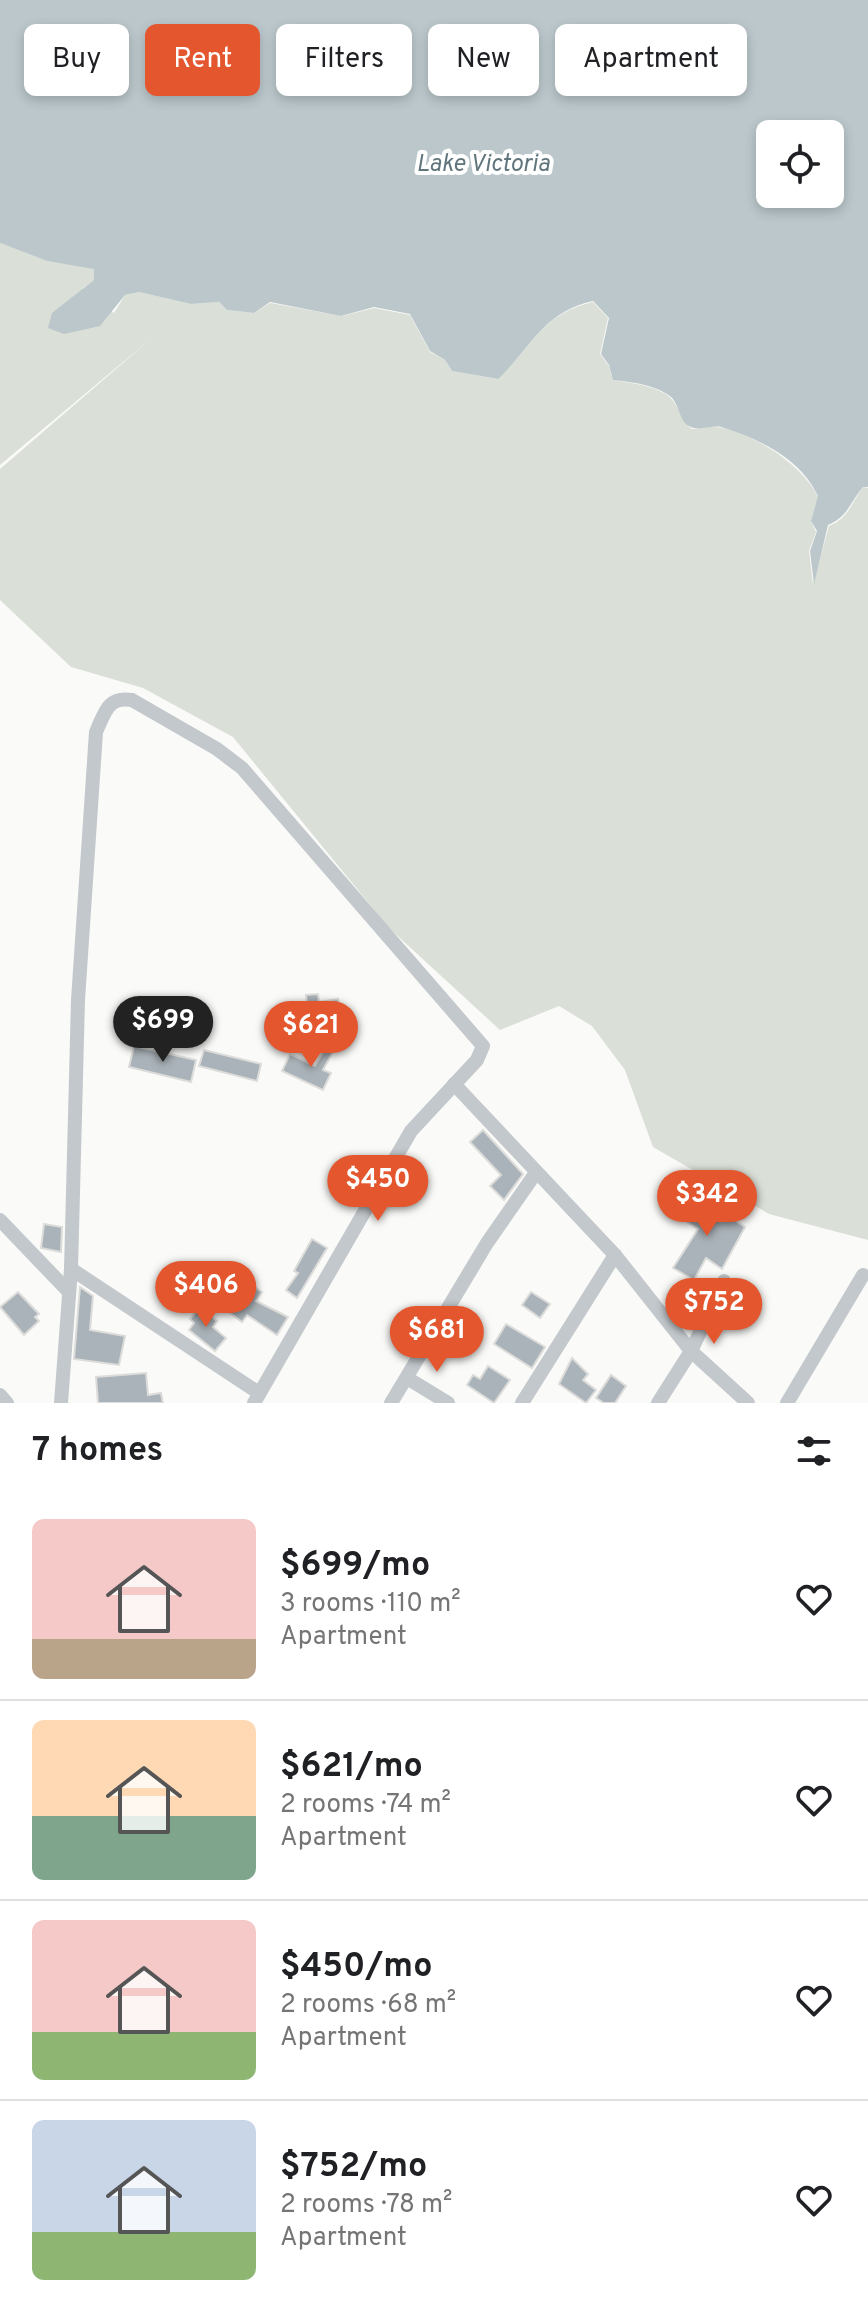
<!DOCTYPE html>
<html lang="en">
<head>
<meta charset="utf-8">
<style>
  :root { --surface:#fff; --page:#f6f6f6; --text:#202124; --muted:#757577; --line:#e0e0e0; --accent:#e4572e }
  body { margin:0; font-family:Overpass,sans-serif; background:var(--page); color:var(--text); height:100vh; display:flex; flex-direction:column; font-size:30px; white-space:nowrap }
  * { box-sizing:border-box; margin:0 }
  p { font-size:26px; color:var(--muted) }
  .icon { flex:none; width:44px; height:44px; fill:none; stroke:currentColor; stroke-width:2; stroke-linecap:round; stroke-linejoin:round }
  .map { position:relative; height:1403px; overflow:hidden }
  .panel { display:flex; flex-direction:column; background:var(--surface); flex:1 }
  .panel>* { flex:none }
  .banner { position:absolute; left:24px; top:24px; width:820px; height:72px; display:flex; gap:16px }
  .fabs { position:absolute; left:756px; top:120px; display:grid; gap:16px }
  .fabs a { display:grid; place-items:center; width:88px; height:88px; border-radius:12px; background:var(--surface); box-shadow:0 4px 12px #0003; font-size:40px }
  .price { position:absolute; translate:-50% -68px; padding:0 18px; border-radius:28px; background:var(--accent); color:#fff; font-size:26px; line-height:52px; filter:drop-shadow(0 2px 4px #0008) }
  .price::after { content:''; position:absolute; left:50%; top:48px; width:24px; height:18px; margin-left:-12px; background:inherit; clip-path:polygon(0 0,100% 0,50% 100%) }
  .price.on { background:#222; color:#fff }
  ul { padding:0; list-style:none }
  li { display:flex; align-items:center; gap:24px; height:200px; padding:0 32px }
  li+li { border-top:2px solid var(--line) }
  li span { display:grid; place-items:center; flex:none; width:224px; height:160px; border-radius:12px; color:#555 }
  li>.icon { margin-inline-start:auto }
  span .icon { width:96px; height:96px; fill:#fffc; stroke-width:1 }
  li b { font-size:34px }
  h2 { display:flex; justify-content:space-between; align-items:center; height:96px; padding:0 32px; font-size:34px }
  .pill { padding:0 28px; border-radius:12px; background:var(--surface); box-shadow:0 4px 12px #0003; font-size:28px; line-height:72px }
  .pill.on { background:var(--accent); color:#fff }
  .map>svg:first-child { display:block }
  .green { fill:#dadfd7 }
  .water { fill:#bbc7cb; fill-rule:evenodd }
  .building { fill:#aab3b9; stroke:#dcdcda; stroke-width:2 }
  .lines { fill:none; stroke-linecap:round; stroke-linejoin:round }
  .minor { stroke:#c3c8cc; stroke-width:14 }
  .labels { text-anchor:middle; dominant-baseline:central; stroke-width:8; stroke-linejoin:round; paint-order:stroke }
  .water-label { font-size:24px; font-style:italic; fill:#60757c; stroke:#fff }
</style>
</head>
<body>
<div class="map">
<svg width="868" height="1403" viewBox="0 0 868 1403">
  <rect width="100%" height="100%" fill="#fafaf8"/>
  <!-- green -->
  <path class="green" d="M0,243l47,18 47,7v12l-12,9 32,24 11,-18 14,-3 52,12 28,-2 8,8 27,3 16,-10 72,13 32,-8 36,7 20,37 15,8 7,11 45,8c37,-32 43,-65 96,-77l15,16 -8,36 9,12 4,14c17,3 51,6 61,22 7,10 8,20 18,27 8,0 18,-3 25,-2 35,5 86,38 101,70l-7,24 5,11 -7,19 4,33 16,-58c20,-8 22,-23 34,-39l5,1v752l-99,-26 -116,-67 -28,-77 -33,-44 -33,-20 -59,24 -111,-102 -156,-191 -90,-49 -72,-21 -71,-67v-131l153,-132 -153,128z"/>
  <!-- water -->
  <path class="water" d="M0,0h868v487h-5c-13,15 -15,30 -35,38l-14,59 -4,-33 7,-20 -6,-10 7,-25c-17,-37 -58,-57 -97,-69 -9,-2 -21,4 -30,0 -12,-4 -11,-22 -20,-30 -14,-12 -40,-15 -58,-17l-4,-15 -8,-11 8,-36 -16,-17c-50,11 -61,46 -95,78l-46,-8 -7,-11 -15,-9 -20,-37 -36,-7 -33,9 -71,-14 -16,11 -27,-3 -8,-8 -28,2 -52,-12 -14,3 -25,31 -36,8 -16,-6 4,-15 42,-33v-11l-47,-8 -47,-18zM770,134h60v60h-60z"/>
  <!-- building -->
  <g class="building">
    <polygon points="318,994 319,1002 338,999 341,1016 296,1025 295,1014 308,1012 306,995"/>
    <polygon points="329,1042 336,1046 323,1070 331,1073 323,1090 282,1071 290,1054 315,1066"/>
    <polygon points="134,1046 196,1060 191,1082 129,1067"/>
    <polygon points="204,1050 261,1064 257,1081 199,1066"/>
    <polygon points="483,1130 523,1174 504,1200 490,1186 501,1175 470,1142"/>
    <polygon points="681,1199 704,1213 710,1204 745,1227 722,1269 706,1258 694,1280 673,1268 698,1229 672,1213"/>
    <polygon points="44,1224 62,1227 61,1252 41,1248"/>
    <polygon points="312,1239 327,1248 297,1298 286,1290 298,1273 294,1271"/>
    <polygon points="249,1283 262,1292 256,1301 288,1317 277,1335 247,1315 242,1322 229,1312"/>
    <polygon points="80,1287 93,1296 90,1330 125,1336 119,1365 74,1359"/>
    <polygon points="18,1292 39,1314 35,1317 39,1321 24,1335 0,1307"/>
    <polygon points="531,1292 550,1304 540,1318 522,1305"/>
    <polygon points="200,1307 217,1321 213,1327 226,1338 215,1351 189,1330 194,1323 190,1319"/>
    <polygon points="506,1324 545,1347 532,1368 494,1344"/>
    <polygon points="572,1358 588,1374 583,1380 596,1390 586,1403 559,1384"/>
    <polygon points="488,1366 510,1380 494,1403 467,1385 473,1375 480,1379"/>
    <polygon points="146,1373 148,1395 161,1393 163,1403 98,1403 96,1377"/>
    <polygon points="611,1375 626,1386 615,1403 604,1403 596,1398"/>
  </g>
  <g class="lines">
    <!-- minor -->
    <g class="minor">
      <polyline points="454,1084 615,1255 691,1351 658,1403"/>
      <polyline points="0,1220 69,1292"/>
      <polyline points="71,1269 259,1393"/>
      <polyline points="724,1281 691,1351 748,1403"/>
      <polyline points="407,1378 448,1403"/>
      <polyline points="0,1395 7,1403"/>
      <path d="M61,1403l10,-134 7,-269 18,-268c9,-20 12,-36 36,-32l85,49 25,19 241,278 -6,14 -66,71 -157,272"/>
      <polyline points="391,1403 487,1243 535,1174"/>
      <polyline points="522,1403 615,1255"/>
      <polyline points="787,1403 863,1275"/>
    </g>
  </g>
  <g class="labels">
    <!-- water labels -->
    <g class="water-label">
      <text x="483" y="165">Lake Victoria</text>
    </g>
  </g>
</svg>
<div class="fabs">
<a><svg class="icon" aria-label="locate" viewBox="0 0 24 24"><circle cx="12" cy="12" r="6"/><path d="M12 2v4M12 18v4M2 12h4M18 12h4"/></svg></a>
</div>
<b class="price on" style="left:163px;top:1064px">$699</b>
<b class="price" style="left:311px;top:1069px">$621</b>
<b class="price" style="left:378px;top:1223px">$450</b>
<b class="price" style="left:707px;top:1238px">$342</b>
<b class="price" style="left:206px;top:1329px">$406</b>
<b class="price" style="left:714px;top:1346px">$752</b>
<b class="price" style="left:437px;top:1374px">$681</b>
<div class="banner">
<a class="pill">Buy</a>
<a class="pill on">Rent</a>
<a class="pill">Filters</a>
<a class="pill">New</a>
<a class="pill">Apartment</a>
</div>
</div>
<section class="panel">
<h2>7 homes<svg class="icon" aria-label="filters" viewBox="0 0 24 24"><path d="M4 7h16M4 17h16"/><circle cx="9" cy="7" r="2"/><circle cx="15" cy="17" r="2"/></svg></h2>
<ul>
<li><span style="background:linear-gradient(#f6c9c9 75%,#b9a48a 0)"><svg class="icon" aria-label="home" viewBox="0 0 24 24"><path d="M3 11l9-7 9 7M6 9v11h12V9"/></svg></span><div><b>$699/mo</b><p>3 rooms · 110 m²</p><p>Apartment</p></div><svg class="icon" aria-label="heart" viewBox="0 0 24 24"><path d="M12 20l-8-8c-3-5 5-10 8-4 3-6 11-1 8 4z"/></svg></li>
<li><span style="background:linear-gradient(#ffd9b3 60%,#7fa58c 0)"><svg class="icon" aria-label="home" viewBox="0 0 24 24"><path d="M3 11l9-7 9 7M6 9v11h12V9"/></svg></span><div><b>$621/mo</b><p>2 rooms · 74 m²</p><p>Apartment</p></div><svg class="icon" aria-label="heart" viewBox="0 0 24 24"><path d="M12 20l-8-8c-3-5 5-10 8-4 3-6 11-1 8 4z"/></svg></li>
<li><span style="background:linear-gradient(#f6c9c9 70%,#8fb573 0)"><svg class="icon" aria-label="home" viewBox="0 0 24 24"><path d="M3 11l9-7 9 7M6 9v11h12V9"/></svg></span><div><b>$450/mo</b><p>2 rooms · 68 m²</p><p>Apartment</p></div><svg class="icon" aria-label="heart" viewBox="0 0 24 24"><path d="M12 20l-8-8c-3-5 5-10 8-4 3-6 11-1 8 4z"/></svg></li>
<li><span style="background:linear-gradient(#c9d6e8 70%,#8fb573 0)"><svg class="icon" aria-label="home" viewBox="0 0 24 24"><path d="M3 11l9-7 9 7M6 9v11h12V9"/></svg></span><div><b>$752/mo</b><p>2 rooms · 78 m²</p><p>Apartment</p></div><svg class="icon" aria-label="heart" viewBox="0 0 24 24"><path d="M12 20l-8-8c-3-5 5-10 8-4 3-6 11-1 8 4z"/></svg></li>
</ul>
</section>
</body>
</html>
